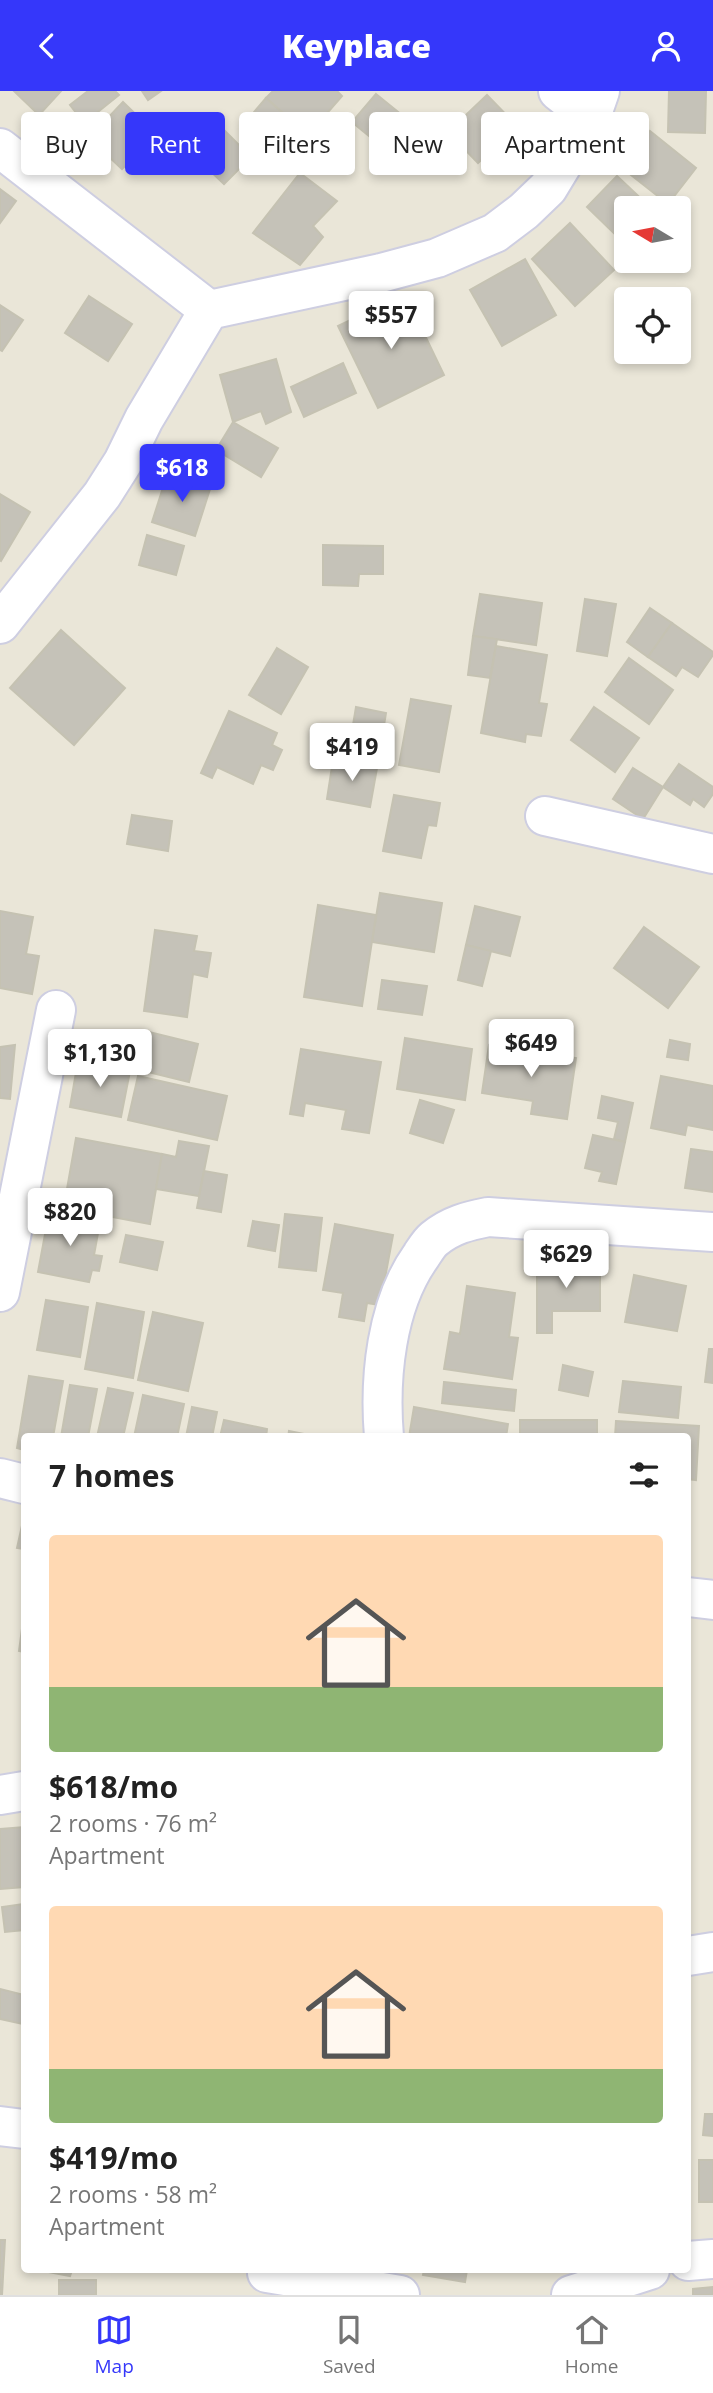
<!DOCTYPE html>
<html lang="en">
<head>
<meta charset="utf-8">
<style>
  :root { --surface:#fff; --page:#f6f6f6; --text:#222; --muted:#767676; --line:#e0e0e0; --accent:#3537fa }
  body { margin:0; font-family:"Open Sans",sans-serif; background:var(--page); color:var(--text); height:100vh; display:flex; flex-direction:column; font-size:26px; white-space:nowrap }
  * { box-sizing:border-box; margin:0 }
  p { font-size:23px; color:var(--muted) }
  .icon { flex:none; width:38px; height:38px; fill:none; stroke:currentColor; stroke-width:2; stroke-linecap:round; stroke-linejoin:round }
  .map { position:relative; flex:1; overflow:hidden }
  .details { position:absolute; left:21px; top:1342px; width:670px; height:840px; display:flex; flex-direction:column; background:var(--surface); border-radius:7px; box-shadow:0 4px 10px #0003 }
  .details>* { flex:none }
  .top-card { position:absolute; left:21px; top:21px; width:672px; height:63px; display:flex; gap:14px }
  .needle { width:46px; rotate:280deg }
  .controls { position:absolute; left:614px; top:105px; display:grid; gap:14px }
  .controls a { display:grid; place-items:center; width:77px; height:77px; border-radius:7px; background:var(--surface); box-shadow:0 4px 10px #0003; font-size:35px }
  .price { position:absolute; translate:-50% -60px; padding:0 16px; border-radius:7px; background:#fff; color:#222; font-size:23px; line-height:46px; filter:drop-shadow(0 2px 4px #0008) }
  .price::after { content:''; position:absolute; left:50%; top:42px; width:21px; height:16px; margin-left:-10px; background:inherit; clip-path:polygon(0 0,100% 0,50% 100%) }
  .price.selected { background:var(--accent); color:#fff }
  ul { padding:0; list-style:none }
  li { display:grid; align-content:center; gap:14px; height:371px; padding:0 28px }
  li span { display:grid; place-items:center; height:217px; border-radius:7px; color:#555 }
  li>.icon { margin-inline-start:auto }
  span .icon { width:126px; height:126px; fill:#fffc; stroke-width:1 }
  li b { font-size:30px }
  h2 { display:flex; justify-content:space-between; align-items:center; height:84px; padding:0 28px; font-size:30px }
  .pill { padding:0 24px; border-radius:7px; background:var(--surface); box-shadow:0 4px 10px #0003; font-size:24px; line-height:63px }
  .pill.selected { background:var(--accent); color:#fff }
  header { display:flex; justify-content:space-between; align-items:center; height:91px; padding:0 28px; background:var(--accent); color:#fff; font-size:32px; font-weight:800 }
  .dock { display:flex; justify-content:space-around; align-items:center; height:98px; border-top:2px solid var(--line); background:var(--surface); font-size:19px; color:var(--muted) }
  .dock a { display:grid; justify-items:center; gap:4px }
  .dock .selected { color:var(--accent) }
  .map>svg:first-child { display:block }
  .building { fill:#c5c2b8; stroke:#c5c2b2; stroke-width:2 }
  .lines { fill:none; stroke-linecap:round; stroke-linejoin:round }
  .minor-casing { stroke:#cecee1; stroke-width:42 }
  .minor { stroke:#fff; stroke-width:38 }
</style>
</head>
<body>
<header><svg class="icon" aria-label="back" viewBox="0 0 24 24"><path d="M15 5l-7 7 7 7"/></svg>Keyplace<svg class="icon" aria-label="person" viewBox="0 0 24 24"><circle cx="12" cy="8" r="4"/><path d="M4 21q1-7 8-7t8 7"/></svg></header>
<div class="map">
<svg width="713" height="2204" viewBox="0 0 713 2204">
  <rect width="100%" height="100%" fill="#eae6d8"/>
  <!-- building -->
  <g class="building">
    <polygon points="14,0 61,0 39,24"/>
    <polygon points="88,0 115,0 119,4 84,32 70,14"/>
    <polygon points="142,0 161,0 148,9"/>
    <polygon points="273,0 337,0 342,5 308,44 266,7"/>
    <polygon points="669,0 706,0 705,42 668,41"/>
    <polygon points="376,3 419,38 396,67 352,31"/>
    <polygon points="487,4 517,35 478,72 448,41"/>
    <polygon points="266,7 296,34 272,60 243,34"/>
    <polygon points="123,11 156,43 122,78 89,47"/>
    <polygon points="208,23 251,66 224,93 204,74 196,81 173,57"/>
    <polygon points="650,40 696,77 668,113 621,76"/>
    <polygon points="300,82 337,110 313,135 323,146 300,174 253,142"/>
    <polygon points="617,85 651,117 626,117 625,153 587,116"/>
    <polygon points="0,98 16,110 0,132"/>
    <polygon points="570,132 614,179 575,215 532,168"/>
    <polygon points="525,168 556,224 502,255 470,199"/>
    <polygon points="405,203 444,284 378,317 338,235"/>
    <polygon points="89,205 132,233 108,270 65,242"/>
    <polygon points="0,214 23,229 2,260 0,259"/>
    <polygon points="276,268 291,321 266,333 261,320 233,331 220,284"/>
    <polygon points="343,272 356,302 304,326 291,296"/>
    <polygon points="233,331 278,357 261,386 216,359"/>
    <polygon points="168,381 211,395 195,445 152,431"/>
    <polygon points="0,403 30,421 1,470 0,469"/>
    <polygon points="147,444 184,455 176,484 139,474"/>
    <polygon points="323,454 383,455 383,483 359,483 358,495 323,494"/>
    <polygon points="480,503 542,512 536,554 473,545"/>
    <polygon points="585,508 616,513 607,565 577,560"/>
    <polygon points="650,517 672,532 648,566 627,551"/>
    <polygon points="672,532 713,561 713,564 698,586 682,576 676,585 648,566"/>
    <polygon points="61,539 125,597 74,654 10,597"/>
    <polygon points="473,545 497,548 490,587 468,584"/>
    <polygon points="496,555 547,564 539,612 547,613 541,645 526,643 525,651 481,642"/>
    <polygon points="277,557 308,576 281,623 249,604"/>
    <polygon points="629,567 673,599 649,633 605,601"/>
    <polygon points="411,608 451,615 439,681 399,674"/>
    <polygon points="356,616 386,622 380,658 350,652"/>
    <polygon points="594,616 639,647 615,681 571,649"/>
    <polygon points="229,620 277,642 272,654 282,659 273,679 261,674 253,693 217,676 212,687 201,682"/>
    <polygon points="333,669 377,677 370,716 327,708"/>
    <polygon points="679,673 713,696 713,703 704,716 693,708 690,714 663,696"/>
    <polygon points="633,677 663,696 643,728 613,708"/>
    <polygon points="394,704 440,712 436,735 428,734 421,767 383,760"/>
    <polygon points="132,724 172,730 168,760 127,753"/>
    <polygon points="380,802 442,812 434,861 372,851"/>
    <polygon points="318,814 376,824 362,915 304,906"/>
    <polygon points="475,815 520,826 510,865 466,854"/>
    <polygon points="0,820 33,826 26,863 39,865 32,903 0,897"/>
    <polygon points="644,836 699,876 668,917 614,877"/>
    <polygon points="155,839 197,845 194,860 211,862 207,886 193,883 187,926 144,920"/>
    <polygon points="466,854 491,860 482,895 458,889"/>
    <polygon points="382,889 427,895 422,924 378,918"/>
    <polygon points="149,941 198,953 189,991 140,979"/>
    <polygon points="405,947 472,958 465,1009 397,998"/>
    <polygon points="670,949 690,953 688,969 667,966"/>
    <polygon points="15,954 10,1008 0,1007 0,956"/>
    <polygon points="489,954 576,967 567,1028 531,1023 533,1010 482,1002"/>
    <polygon points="301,958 381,971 369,1042 342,1038 346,1019 305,1012 303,1025 290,1023"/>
    <polygon points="78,970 130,980 121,1026 70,1016"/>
    <polygon points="138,985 227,1005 217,1049 128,1029"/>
    <polygon points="661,985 713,995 713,1039 687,1034 685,1044 651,1037"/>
    <polygon points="602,1005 633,1012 625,1051 614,1048 618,1031 598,1027"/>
    <polygon points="420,1009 454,1019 443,1052 410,1042"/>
    <polygon points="593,1044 625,1051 616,1093 599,1090 602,1081 585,1077"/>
    <polygon points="76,1047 162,1063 150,1133 107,1125 110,1106 67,1098"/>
    <polygon points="179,1050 209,1055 199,1105 156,1098 162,1063 176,1066"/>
    <polygon points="691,1058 713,1061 713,1101 685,1097"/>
    <polygon points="204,1080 227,1084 221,1121 197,1117"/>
    <polygon points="49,1122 100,1131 94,1164 102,1165 99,1180 92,1179 89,1191 38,1181"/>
    <polygon points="285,1123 322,1127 316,1180 279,1176"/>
    <polygon points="253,1130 279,1134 275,1160 248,1155"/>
    <polygon points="335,1133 393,1144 380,1214 367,1212 364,1230 339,1226 343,1202 323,1199"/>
    <polygon points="126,1144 163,1151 157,1179 120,1171"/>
    <polygon points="600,1170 600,1220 552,1220 552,1242 537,1242 537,1171"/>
    <polygon points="634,1184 686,1195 677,1240 625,1231"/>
    <polygon points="467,1195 515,1202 509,1246 518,1247 512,1288 444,1278 450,1241 460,1243"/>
    <polygon points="46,1209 88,1216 80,1266 37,1259"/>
    <polygon points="97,1212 144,1221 133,1287 85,1278"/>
    <polygon points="153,1221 203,1232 188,1300 138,1289"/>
    <polygon points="709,1258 713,1258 713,1292 705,1291"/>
    <polygon points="563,1274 593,1281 588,1305 559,1299"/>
    <polygon points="29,1285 63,1290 53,1346 24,1346 24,1359 17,1357"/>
    <polygon points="623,1290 681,1296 678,1327 619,1321"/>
    <polygon points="444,1291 516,1299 514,1320 442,1312"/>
    <polygon points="70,1294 97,1298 88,1346 61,1346"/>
    <polygon points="108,1297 133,1302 123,1346 97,1346"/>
    <polygon points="143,1304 184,1313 177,1346 134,1346"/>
    <polygon points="192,1316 217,1321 212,1346 186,1346"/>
    <polygon points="414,1316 508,1333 506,1346 409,1346"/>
    <polygon points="224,1329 267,1338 266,1346 220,1346"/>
    <rect x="520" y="1329" width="77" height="17"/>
    <polygon points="616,1330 699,1335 696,1389 688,1388 688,1346 615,1346"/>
    <polygon points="289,1340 319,1346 288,1346"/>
    <polygon points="23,1430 24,1431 24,1458 17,1457"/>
    <polygon points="24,1523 24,1561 19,1560"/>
    <polygon points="24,1736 24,1796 0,1798 0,1738"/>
    <polygon points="24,1813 24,1839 5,1841 2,1816"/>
    <polygon points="0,1898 24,1904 23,1933 0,1928"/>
    <polygon points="705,2023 713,2023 713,2045 703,2044"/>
    <rect x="699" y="2069" width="14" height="42"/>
    <polygon points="0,2149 5,2149 2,2204 0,2204"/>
    <polygon points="38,2179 72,2179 70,2185"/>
    <polygon points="424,2179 467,2179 465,2191 423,2184"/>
    <rect x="59" y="2189" width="37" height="15"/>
    <polygon points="713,2196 713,2204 693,2204 693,2198"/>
  </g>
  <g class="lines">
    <!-- minor casing -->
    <g class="minor-casing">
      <g id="minor">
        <polyline points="558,0 591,26"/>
        <polyline points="0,57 209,219"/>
        <polyline points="0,533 102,404 123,371 144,328 209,219 381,182 437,167 495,142 524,120 548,97 591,26 600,0"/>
        <polyline points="545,725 713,763"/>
        <polyline points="0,1201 56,919"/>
        <path d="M384,1346c-5,-59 2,-132 37,-181 4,-6 8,-13 13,-17 17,-14 34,-18 54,-22l225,15"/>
        <polyline points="0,1387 24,1393"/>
        <polyline points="688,1506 713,1509"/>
        <polyline points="0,1704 24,1700"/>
        <polyline points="688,1865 713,1861"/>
        <polyline points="0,2035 24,2038"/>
        <polyline points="688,2170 713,2168"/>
        <polyline points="267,2182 400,2204"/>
        <polyline points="571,2204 650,2179"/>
      </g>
    </g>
    <!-- minor -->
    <use href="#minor" class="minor"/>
  </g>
</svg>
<div class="controls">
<a><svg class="needle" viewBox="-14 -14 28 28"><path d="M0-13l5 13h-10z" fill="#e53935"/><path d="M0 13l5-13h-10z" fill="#767676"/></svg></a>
<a><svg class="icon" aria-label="locate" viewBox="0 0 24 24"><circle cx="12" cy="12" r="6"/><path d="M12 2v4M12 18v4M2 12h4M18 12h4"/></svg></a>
</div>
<b class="price" style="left:391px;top:260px">$557</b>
<b class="price selected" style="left:182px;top:413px">$618</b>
<b class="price" style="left:352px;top:692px">$419</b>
<b class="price" style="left:531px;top:988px">$649</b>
<b class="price" style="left:100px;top:998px">$1,130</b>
<b class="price" style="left:70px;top:1157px">$820</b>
<b class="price" style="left:566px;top:1199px">$629</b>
<div class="top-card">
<a class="pill">Buy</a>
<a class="pill selected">Rent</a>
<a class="pill">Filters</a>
<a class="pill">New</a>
<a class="pill">Apartment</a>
</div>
<section class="details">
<h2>7 homes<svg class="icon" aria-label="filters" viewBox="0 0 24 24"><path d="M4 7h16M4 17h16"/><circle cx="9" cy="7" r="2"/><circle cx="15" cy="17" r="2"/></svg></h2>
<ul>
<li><span style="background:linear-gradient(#ffd9b3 70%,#8fb573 0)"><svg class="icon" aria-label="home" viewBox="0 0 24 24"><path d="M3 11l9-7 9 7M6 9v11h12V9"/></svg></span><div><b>$618/mo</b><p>2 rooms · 76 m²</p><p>Apartment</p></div></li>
<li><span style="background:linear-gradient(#ffd9b3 75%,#8fb573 0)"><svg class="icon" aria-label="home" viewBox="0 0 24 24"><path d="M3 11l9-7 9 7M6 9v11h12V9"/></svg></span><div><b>$419/mo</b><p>2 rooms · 58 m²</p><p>Apartment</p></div></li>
</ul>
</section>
</div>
<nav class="dock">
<a class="selected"><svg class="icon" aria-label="map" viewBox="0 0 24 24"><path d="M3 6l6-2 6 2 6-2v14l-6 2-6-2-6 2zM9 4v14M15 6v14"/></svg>Map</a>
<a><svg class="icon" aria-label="saved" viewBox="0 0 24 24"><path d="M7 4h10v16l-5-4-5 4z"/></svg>Saved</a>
<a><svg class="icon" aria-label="home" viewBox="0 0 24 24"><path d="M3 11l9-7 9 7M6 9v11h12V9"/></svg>Home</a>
</nav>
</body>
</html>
